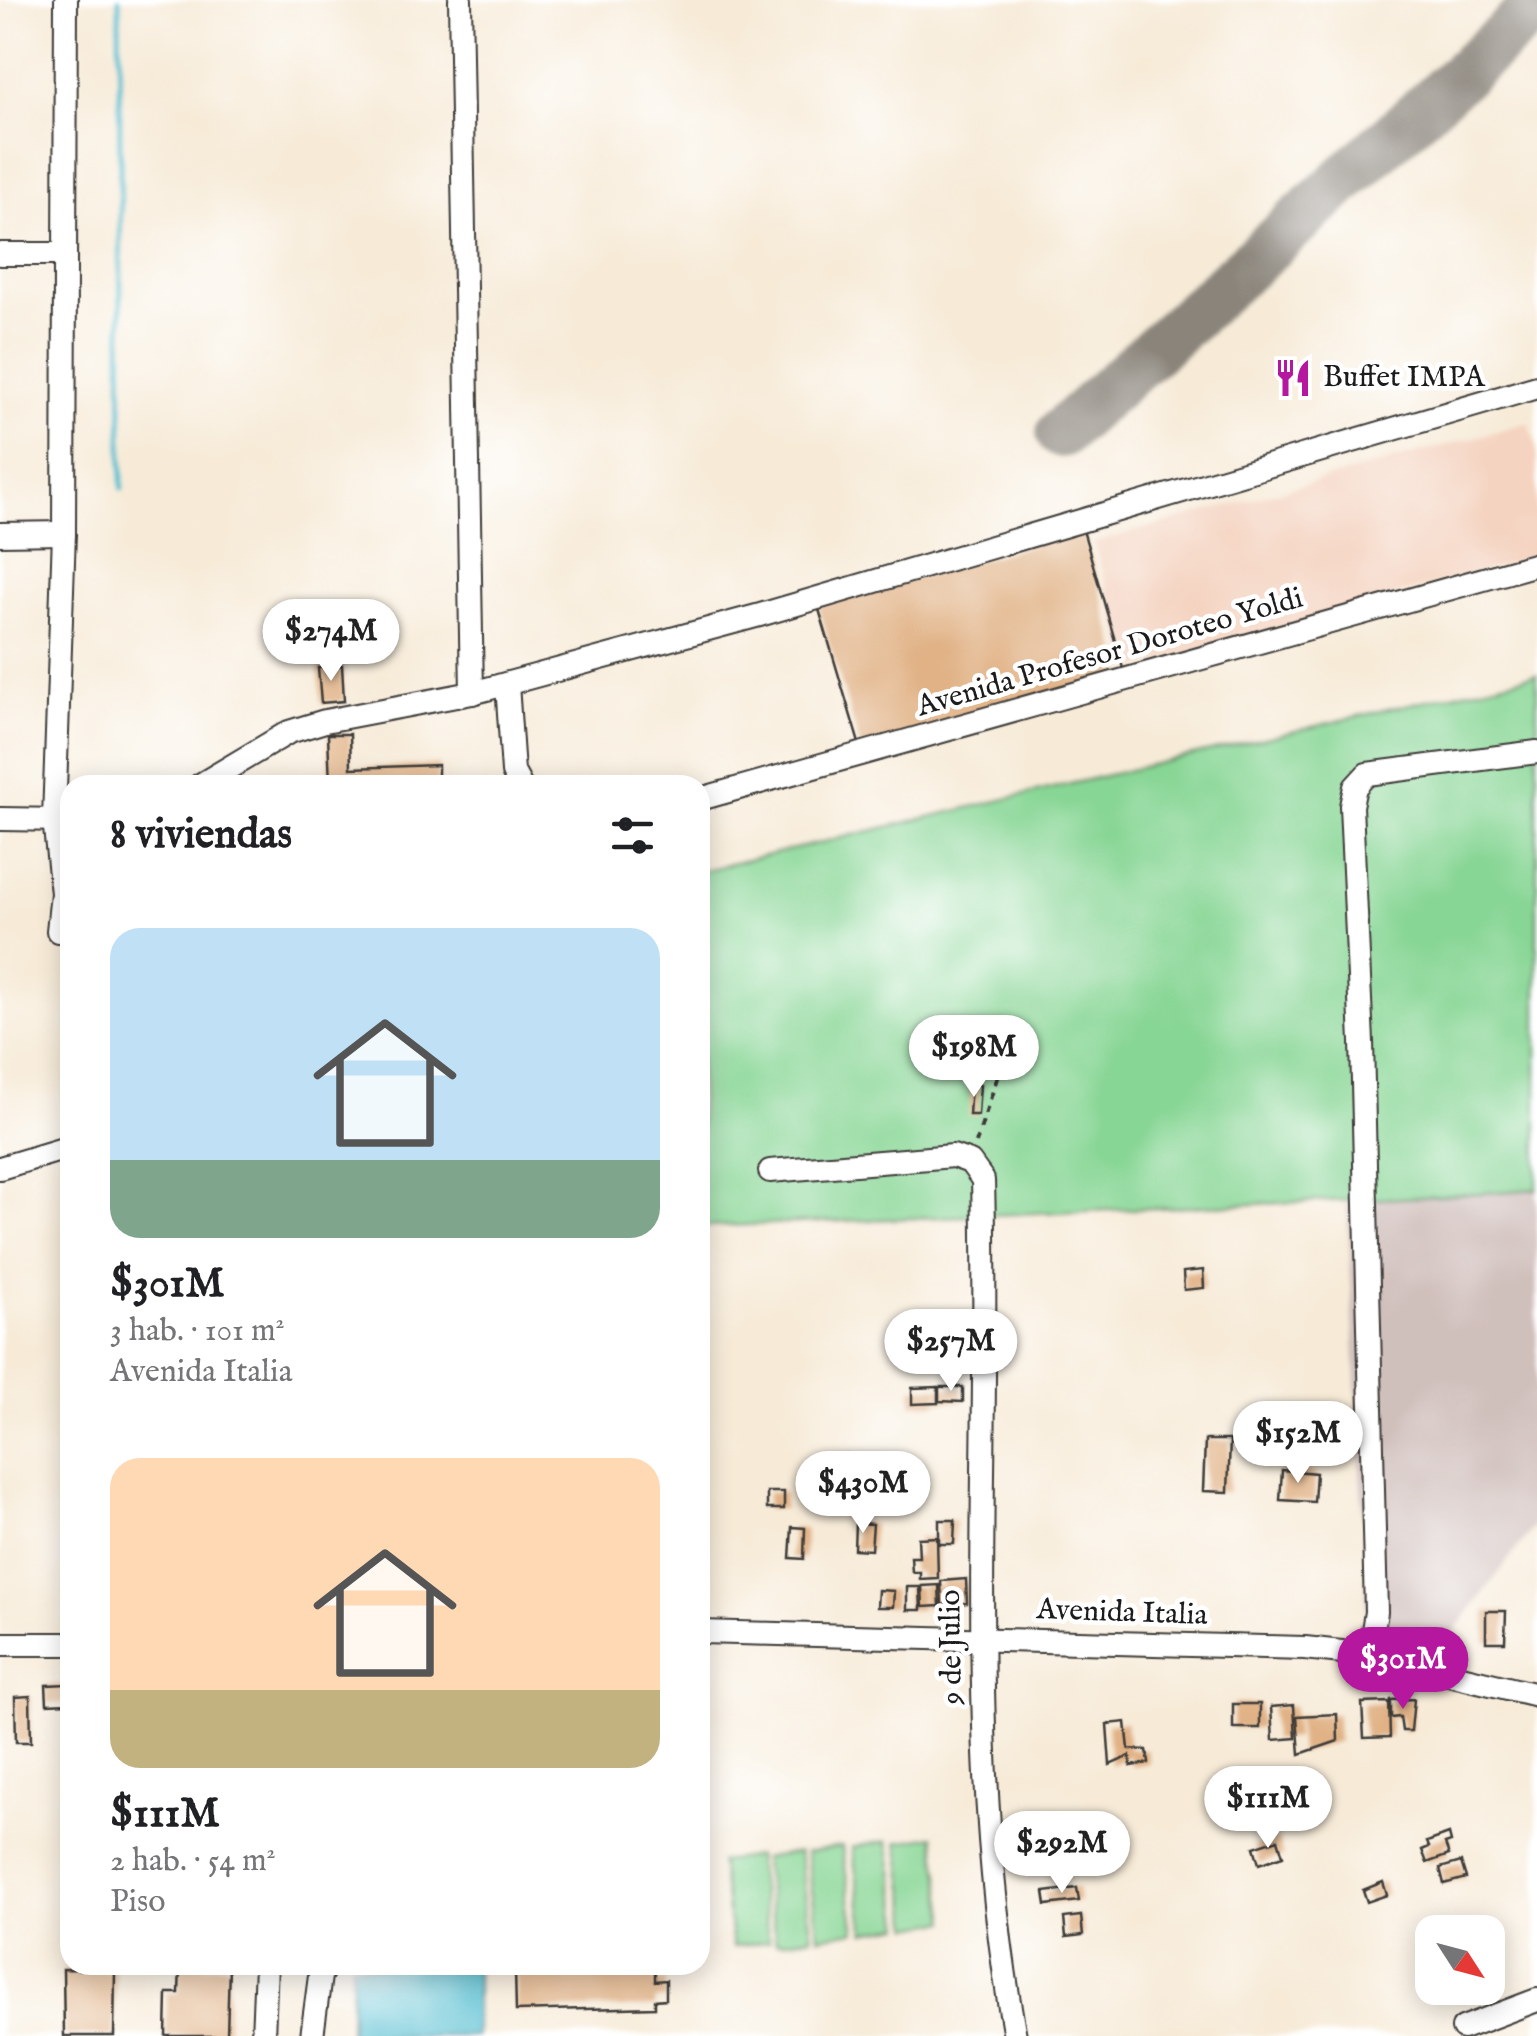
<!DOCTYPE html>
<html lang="es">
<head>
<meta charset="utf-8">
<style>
  :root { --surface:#fff; --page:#f2f2f2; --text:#202124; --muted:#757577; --accent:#b5179e }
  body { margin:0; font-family:"IM FELL English",serif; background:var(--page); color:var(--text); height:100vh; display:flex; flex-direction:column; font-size:38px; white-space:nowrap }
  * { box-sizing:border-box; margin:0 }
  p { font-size:32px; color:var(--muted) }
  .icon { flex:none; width:55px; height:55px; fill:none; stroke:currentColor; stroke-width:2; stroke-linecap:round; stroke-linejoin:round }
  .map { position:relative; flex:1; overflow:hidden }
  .details { position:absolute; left:60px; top:775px; width:650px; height:1200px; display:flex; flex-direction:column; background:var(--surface); border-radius:30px; box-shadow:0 5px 25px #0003 }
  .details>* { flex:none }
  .needle { width:65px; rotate:126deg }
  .controls { position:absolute; left:1415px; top:1915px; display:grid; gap:20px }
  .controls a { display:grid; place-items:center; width:90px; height:90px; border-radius:20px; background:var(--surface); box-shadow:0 5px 25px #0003; font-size:50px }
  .price { position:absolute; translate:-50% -85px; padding:0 22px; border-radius:35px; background:#fff; color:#222; font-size:32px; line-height:65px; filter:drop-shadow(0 2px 5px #0008) }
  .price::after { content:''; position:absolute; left:50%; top:60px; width:30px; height:22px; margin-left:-15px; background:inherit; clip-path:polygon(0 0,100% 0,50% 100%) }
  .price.selected { background:var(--accent); color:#fff }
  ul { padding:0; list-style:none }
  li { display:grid; align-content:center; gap:20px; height:530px; padding:0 50px }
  li span { display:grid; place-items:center; height:310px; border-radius:30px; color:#555 }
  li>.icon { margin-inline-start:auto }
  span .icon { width:180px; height:180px; fill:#fffc; stroke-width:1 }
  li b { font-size:42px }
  h2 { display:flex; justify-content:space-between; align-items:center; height:120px; padding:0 50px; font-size:42px }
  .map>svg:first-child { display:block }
  .built { fill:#f4d3c0 }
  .industrial { fill:#d0c0bc }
  .green { fill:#88d695; stroke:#527958; stroke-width:2.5 }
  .water { fill:#54bed0; stroke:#386d76; stroke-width:2.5 }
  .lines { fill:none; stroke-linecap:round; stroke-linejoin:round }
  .stream { stroke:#54bed0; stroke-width:5 }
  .taxiway { stroke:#8a847a; stroke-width:50 }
  .building { fill:#e1b286 }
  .minor-casing { stroke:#3d3b38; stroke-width:26 }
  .path { stroke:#3d3b38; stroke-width:4; stroke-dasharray:8 8; stroke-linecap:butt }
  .minor { stroke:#fff; stroke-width:22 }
  .labels { text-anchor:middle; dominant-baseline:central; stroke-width:9; stroke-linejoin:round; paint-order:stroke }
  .poi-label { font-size:30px; fill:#1c1c1c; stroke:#fff; text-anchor:start }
  .street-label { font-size:30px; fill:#1c1c1c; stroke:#fff }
</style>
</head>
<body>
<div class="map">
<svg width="1537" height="2036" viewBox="0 0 1537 2036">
  <rect width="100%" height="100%" fill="#fff"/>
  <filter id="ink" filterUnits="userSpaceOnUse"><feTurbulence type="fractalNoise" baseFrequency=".01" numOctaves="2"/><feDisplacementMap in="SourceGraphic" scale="20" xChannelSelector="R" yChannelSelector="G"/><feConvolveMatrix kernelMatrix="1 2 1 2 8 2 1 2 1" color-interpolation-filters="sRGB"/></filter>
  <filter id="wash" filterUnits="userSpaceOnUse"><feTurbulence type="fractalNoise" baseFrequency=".0048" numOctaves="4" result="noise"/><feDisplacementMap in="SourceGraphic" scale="40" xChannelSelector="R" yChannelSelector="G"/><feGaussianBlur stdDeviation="2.25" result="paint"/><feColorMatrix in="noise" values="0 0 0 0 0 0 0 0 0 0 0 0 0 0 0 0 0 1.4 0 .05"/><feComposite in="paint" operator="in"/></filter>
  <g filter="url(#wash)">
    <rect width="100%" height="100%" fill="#f7ebd8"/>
    <!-- built -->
    <polygon class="built" points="1529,422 1537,450 1537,556 1130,670 1094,543"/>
    <!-- industrial -->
    <polygon class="industrial" points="1537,693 1537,1522 1437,1655 1369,1655 1326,768"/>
    <!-- green -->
    <g class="green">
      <polygon points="1537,674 1537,1189 1426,1197 700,1227 700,871"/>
      <polygon points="934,1836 947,1921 911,1927 898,1842"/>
      <polygon points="888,1841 902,1926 865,1932 852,1847"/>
      <polygon points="842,1846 855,1931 819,1937 806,1852"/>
      <polygon points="799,1852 812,1937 776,1942 763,1858"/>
      <polygon points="756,1856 769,1941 733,1947 720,1862"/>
    </g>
    <!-- water -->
    <polygon class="water" points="352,1965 476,1965 476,2036 350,2036"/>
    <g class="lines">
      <!-- stream -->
      <polyline class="stream" points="119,0 122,489"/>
      <!-- taxiway -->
      <polyline class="taxiway" points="1061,433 1537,7"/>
    </g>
    <g id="blocks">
      <!-- building -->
      <g class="building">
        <polygon points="1083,530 1124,672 861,750 818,606"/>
        <polygon points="342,665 344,701 321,703 318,668"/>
        <polygon points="328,734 350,734 351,768 438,765 438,785 330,785"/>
        <polygon points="971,1084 980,1085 978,1115 969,1115"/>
        <polygon points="1203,1270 1204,1288 1184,1290 1183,1272"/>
        <polygon points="945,1344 971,1345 971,1360 945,1359"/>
        <polygon points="938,1387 938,1403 912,1404 912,1388"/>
        <polygon points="939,1387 963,1387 963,1402 939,1401"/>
        <polygon points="1205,1440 1230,1440 1228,1492 1203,1491"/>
        <polygon points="847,1454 848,1483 825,1484 824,1455"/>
        <polygon points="1282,1470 1316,1473 1314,1502 1280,1500"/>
        <rect x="767" y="1492" width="17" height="17"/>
        <polygon points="939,1520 955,1520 954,1544 939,1544"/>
        <polygon points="855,1523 873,1524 871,1550 854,1549"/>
        <polygon points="792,1527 805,1528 804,1559 790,1558"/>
        <polygon points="937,1537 938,1578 920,1579 920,1572 912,1572 911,1557 919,1557 918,1538"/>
        <polygon points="966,1579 967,1603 942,1605 941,1581"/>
        <polygon points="939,1585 940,1606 923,1607 922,1586"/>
        <polygon points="907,1587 920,1587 921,1610 907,1610"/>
        <polygon points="878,1590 894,1591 893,1607 877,1607"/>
        <polygon points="1486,1611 1506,1611 1505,1642 1486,1642"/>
        <polygon points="68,1684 69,1703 47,1704 46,1685"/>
        <polygon points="30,1696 31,1742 16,1742 15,1697"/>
        <polygon points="1414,1699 1411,1731 1402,1731 1400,1717 1391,1718 1391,1700"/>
        <polygon points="1389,1702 1390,1737 1364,1738 1362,1703"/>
        <rect x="1233" y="1704" width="27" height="24"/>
        <polygon points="1294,1705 1296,1738 1273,1740 1271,1707"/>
        <polygon points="1337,1714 1338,1741 1300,1754 1297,1716"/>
        <polygon points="1126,1722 1129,1749 1147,1750 1149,1763 1131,1766 1130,1756 1110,1765 1107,1724"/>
        <polygon points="1449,1834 1451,1842 1445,1844 1449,1855 1427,1863 1422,1850 1429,1847 1427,1842"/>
        <polygon points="1278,1839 1283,1856 1259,1864 1254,1847"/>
        <polygon points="1461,1862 1466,1878 1444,1884 1440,1868"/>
        <polygon points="1383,1882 1387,1895 1367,1902 1363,1890"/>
        <polygon points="1077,1888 1079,1901 1046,1905 1044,1892"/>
        <polygon points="1081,1916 1083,1935 1066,1937 1064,1918"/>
        <polygon points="180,1965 229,1965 227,2036 166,2036 167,1993 179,1993"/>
        <polygon points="655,1966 655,1981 666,1980 666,1999 655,2000 655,2007 516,2011 515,1970"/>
        <polygon points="63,1969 115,1970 114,2036 64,2036"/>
      </g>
    </g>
  </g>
  <g filter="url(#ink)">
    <use href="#blocks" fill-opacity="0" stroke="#3d3b38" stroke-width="2.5"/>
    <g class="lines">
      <!-- minor casing -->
      <g class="minor-casing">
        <g id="minor">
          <polyline points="460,0 472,693"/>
          <polyline points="0,254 64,254"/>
          <polyline points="0,534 64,533"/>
          <polyline points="507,684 513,772 520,785"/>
          <polyline points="200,785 289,732 325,721 472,693 760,615 1537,387"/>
          <polyline points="700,799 1537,564"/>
          <polyline points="0,819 66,820"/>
          <polyline points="58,931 62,893 54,819 64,533 66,0"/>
          <polyline points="0,1168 70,1147"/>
          <path d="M770,1171l183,-15 17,6 13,18c8,286 -21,573 32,856"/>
          <polyline points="700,1632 1305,1648 1369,1655 1537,1695"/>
          <polyline points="0,1644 70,1644"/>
          <polyline points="1369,1655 1376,1612 1362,1042 1351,806 1355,787 1367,774 1537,752"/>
          <polyline points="1463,2028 1537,2000"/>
          <polyline points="263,2036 266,1965"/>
          <polyline points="312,2036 320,1976 326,1965"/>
        </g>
      </g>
      <!-- path -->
      <polyline class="path" points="950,1032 977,1032 999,1056 997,1078 976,1143"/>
      <!-- minor -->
      <use href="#minor" class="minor"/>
    </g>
  </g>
  <!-- icons -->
  <defs>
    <g id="restaurant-bare" transform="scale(3)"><path d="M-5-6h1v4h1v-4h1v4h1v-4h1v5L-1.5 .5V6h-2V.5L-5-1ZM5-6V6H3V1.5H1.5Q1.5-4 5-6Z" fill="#b5179e" stroke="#fff" stroke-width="2.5" paint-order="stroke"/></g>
  </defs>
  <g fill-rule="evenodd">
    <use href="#restaurant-bare" x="1293" y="378"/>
  </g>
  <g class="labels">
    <!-- poi labels -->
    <g class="poi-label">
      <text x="1323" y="378">Buffet IMPA</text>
    </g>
    <!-- street labels -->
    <g class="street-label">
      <text transform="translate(1110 653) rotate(-16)">Avenida Profesor Doroteo Yoldi</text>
      <text transform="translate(1122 1613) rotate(2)">Avenida Italia</text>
      <text transform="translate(952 1647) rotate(-91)">9 de Julio</text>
    </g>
  </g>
</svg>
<div class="controls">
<a><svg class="needle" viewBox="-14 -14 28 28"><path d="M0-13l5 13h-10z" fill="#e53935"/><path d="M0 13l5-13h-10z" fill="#757577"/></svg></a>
</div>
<b class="price" style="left:331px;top:684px">$274M</b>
<b class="price" style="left:974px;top:1100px">$198M</b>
<b class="price" style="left:951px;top:1394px">$257M</b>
<b class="price" style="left:1298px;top:1486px">$152M</b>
<b class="price" style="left:863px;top:1536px">$430M</b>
<b class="price selected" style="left:1403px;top:1712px">$301M</b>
<b class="price" style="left:1268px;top:1851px">$111M</b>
<b class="price" style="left:1062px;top:1896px">$292M</b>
<section class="details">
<h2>8 viviendas<svg class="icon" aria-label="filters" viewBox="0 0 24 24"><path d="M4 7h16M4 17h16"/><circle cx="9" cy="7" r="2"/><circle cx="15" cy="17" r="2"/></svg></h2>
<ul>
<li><span style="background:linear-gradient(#bfe0f5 75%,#7fa58c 0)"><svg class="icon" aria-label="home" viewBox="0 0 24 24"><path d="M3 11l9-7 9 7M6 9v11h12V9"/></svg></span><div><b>$301M</b><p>3 hab. · 101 m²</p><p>Avenida Italia</p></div></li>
<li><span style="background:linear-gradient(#ffd9b3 75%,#c2b280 0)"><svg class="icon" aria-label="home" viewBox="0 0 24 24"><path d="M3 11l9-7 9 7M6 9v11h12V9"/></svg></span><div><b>$111M</b><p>2 hab. · 54 m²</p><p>Piso</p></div></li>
</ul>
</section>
</div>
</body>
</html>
